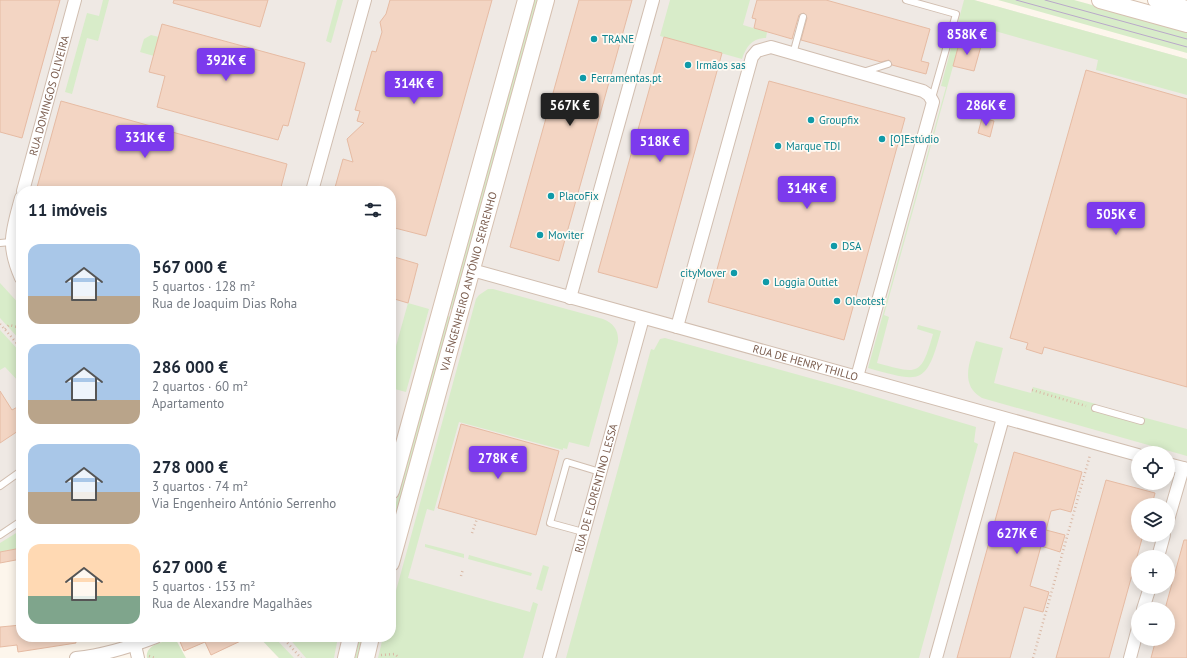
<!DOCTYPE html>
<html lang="pt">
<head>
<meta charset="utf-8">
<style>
  :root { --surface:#fff; --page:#f6f6f7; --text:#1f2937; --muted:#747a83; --accent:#7c3aed }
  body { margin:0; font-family:"PT Sans",sans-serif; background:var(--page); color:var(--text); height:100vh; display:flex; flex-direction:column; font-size:15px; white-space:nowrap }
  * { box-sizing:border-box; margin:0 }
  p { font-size:13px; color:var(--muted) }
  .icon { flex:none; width:22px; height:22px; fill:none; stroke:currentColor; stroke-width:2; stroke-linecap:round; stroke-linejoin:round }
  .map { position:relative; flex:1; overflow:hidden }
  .details { position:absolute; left:16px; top:186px; width:380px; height:456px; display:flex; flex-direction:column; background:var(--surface); border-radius:16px; box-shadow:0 2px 10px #0003 }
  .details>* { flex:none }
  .buttons { position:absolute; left:1131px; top:446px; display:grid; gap:8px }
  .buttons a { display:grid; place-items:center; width:44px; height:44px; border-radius:50%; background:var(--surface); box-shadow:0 2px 10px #0003; font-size:20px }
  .price { position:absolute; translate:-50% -34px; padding:0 9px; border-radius:4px; background:var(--accent); color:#fff; font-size:13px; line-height:26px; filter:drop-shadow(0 1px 2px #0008) }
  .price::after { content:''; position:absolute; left:50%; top:24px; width:12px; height:9px; margin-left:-6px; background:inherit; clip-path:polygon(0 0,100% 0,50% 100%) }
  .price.current { background:#222; color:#fff }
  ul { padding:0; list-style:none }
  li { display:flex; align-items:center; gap:12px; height:100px; padding:0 12px }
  li span { display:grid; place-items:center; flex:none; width:112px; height:80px; border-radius:12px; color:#555 }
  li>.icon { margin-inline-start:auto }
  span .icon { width:48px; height:48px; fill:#fffc; stroke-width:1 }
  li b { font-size:17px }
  h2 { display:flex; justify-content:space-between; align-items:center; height:48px; padding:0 12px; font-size:17px }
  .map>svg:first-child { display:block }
  .industrial { fill:#efe9e4; fill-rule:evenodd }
  .green { fill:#d8ecc9 }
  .building { fill:#f3d5c3; stroke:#e6bba3 }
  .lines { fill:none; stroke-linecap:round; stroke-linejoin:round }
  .lane-casing { stroke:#d1beb0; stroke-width:8 }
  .street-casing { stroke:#d1beb0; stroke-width:14 }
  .secondary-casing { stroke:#d6c0b0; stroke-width:18 }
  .path { stroke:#d9b8a5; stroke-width:2.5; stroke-dasharray:1 3; stroke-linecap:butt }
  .lane { stroke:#fff; stroke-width:6 }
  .street { stroke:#fff; stroke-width:12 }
  .secondary { stroke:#fff; stroke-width:16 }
  .tram { stroke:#b9a8c9; stroke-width:1 }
  .culture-dot { fill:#0f9aa8; stroke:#fffaf3; stroke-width:1.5 }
  .labels { text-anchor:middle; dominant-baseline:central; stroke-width:3.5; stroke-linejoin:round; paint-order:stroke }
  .culture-label { font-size:11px; fill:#0d838f; stroke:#fffaf3; text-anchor:start }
  .street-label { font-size:11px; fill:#7a5c4d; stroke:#fffaf3 }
</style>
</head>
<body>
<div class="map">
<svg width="1187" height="658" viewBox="0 0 1187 658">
  <rect width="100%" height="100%" fill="#fdf6ec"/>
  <!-- industrial -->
  <path class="industrial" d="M0,0h974l213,59v599h-908l-20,-21h132v-446h-370v357l-21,4zM1138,453h30v30h-30zM1138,505h30v30h-30zM1138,557h30v30h-30zM1138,609h30v30h-30z"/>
  <!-- green -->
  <g class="green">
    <polygon points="103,0 109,0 98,41 87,38 72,94 65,92 87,13 99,16"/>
    <polygon points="337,0 343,0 331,43 326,41"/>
    <polygon points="534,0 538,0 453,310 449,309"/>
    <path d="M670,0h80l-7,25 24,7 -1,6c-14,0 -20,9 -24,21l-82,-23z"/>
    <path d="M964,0h10l213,59v36l-91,-25 2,-10 -128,-36 -5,18 -5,-1 -76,274 5,2 -12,46c41,11 44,14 56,-29l-16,-5 1,-4 23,6c-15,56 -21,51 -73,37l78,-281 -5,-1z"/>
    <polygon points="998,0 1074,0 1187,31 1187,53"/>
    <polygon points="151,35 159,37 154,56 140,52 144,39"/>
    <polygon points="0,283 21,306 21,341 0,318"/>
    <path d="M488,289h5l110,30c10,4 16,11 15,23l-29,105 -20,-5 -2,7 -4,-1v2l-104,-28 -25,89 -7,-2 -19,69 122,34 3,-10 5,2 -15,54h-145l5,-21h8v-28l85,-310 3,-4z"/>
    <polygon points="408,303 429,309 406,392 391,388 391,364"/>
    <polygon points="447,316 451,317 391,534 391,521"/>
    <polygon points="0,330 21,353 21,384 5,367 0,370"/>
    <polygon points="665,338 853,390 976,427 974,442 978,444 919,658 566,658 651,349 654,350 660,339"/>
    <path d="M976,341l27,7 -9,35 37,10 2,-6 63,17 -2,7 46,13 2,-7 45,12v27l-205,-58c-23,-13 -12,-37 -6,-57z"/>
    <polygon points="21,530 21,548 0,552 0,543"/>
    <polygon points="425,544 464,554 464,558 425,547"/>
    <polygon points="469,555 532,573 531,576 527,575 468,559"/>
    <polygon points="543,565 549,567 542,591 536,589"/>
    <polygon points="259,637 274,637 294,658 279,658"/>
    <polygon points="288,637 338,637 334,658 306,658"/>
    <polygon points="359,637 363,637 358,658 355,658"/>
    <path d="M175,638l11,20h-39c-2,-14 17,-16 28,-20z"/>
  </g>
  <!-- building -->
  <g class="building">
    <polygon points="0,0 60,0 22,138 0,132"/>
    <polygon points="174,0 268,0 260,27 173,3"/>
    <polygon points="390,0 492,0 426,236 391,227 391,191 334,191 343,159 353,162 347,139 364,123 357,121 360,111 355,110 372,51 376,52 382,32 380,22 386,14"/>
    <polygon points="579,0 632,0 559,261 510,247"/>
    <polygon points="757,0 826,0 930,29 921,61 929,63 926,74 892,65 889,60 881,62 801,40 807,18 804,13 799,15 792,39 754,28 756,19 752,18"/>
    <polygon points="162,24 305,63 288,126 283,125 278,140 157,107 165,76 149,72"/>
    <polygon points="664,37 722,53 657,288 598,272"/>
    <polygon points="960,40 981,46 974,71 953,66"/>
    <polygon points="1086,70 1187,99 1187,387 1044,347 1042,354 1026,349 1028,343 1010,338"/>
    <polygon points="769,81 905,118 844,340 708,302"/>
    <polygon points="61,101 287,164 280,191 36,191"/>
    <polygon points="982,118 994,121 990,137 978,133"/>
    <polygon points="391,256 418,264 408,303 391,298"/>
    <polygon points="0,391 12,410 21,405 21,429 0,443"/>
    <polygon points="461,424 559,451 536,535 438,508"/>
    <polygon points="1014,452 1082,472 1071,512 1060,509 1051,511 1046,530 1065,535 1060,552 1041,546 1030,586 1049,592 1043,612 1024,607 1010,658 957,658"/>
    <polygon points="1106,480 1155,493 1152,505 1138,505 1138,535 1143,535 1122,611 1109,658 1056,658"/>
    <polygon points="1184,540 1187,540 1187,658 1151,658 1156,639 1168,639 1168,609 1165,609"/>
    <polygon points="21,548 21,559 0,563 0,552"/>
    <polygon points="21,625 21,637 75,637 76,643 18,652 17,645 0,647 0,627"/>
    <polygon points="178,637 249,637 211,655 205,642 184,651"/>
  </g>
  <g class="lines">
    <!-- lane casing -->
    <g class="lane-casing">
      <g id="lane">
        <polyline points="906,0 956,14 932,98"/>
        <polyline points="793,54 803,17"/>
        <polyline points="863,72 888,64"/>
        <polyline points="0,243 11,242"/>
        <polyline points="1095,408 1141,421"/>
        <polyline points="0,486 21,471"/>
        <polyline points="583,532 550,523 567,462 600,472"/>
        <polyline points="0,535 21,521"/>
      </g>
    </g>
    <!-- street casing -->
    <g class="street-casing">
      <g id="street">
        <path id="s1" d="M23,191l52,-191"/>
        <polyline points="312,191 365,0"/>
        <path d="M21,198c-9,34 -15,46 0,80"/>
        <path id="s2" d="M472,270l666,185"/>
        <polyline points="570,298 653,0"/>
        <polyline points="677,327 752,57 757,51 771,47 923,91 929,95 933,102 857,377"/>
        <polyline points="1168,464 1187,469"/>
        <polyline points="1168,520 1183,468"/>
        <polyline points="1158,557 1164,535"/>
        <polyline points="1143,609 1150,587"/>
        <polyline points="135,645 138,658"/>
        <path d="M76,658c28,-3 54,-11 80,-21"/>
        <path id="s3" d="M549,658l94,-340"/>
        <polyline points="936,658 1003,418"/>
        <polyline points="1130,658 1138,628"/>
      </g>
    </g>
    <!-- secondary casing -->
    <g class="secondary-casing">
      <g id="secondary">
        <polyline points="1100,0 1187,24"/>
        <polyline points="1156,0 1187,9"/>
        <polyline points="391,491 526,0"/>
        <path id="s4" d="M391,563l155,-563"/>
        <polyline points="346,658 351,637"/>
        <polyline points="366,658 371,637"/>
      </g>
    </g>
    <!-- path -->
    <g class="path">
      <polyline points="21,306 18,309 21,312"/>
      <polyline points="0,324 21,348"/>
      <polyline points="5,329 9,325 21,328"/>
      <polyline points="1032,390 1086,406"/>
      <polyline points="472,533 477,519"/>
      <polyline points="461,576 463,569"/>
      <polyline points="282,637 301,658"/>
      <polyline points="381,655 395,654 399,658"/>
      <polyline points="149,656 155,658"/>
      <polyline points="1033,658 1090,455"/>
    </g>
    <!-- lane -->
    <use href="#lane" class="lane"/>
    <!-- street -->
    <use href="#street" class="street"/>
    <!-- secondary -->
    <use href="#secondary" class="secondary"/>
    <!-- tram -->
    <g class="tram">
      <polyline points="1016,0 1187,47"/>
      <polyline points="1045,0 1187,39"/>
    </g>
  </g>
  <!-- markers -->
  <g class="culture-dot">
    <circle cx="594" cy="39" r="4"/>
    <circle cx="688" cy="65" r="4"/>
    <circle cx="583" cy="78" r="4"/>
    <circle cx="811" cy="120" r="4"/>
    <circle cx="882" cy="139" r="4"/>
    <circle cx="778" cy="146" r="4"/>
    <circle cx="551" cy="196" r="4"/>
    <circle cx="540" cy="235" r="4"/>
    <circle cx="834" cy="246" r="4"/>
    <circle cx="734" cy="273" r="4"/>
    <circle cx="766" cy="282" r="4"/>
    <circle cx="837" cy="301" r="4"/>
  </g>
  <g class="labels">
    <!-- culture labels -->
    <g class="culture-label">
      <text x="602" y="39">TRANE</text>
      <text x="696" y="65">Irmãos sas</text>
      <text x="591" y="78">Ferramentas.pt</text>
      <text x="819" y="120">Groupfix</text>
      <text x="890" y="139">[O]Estúdio</text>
      <text x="786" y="146">Marque TDI</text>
      <text x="559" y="196">PlacoFix</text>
      <text x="548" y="235">Moviter</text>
      <text x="842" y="246">DSA</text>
      <text x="726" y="273" text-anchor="end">cityMover</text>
      <text x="774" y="282">Loggia Outlet</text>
      <text x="845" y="301">Oleotest</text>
    </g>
    <!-- street labels -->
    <g class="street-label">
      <text stroke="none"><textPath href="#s1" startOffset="99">RUA DOMINGOS OLIVEIRA</textPath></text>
      <text stroke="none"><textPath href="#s4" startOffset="292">VIA ENGENHEIRO ANTÓNIO SERRENHO</textPath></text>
      <text stroke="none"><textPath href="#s2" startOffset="346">RUA DE HENRY THILLO</textPath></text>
      <text stroke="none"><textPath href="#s3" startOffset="176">RUA DE FLORENTINO LESSA</textPath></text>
    </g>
  </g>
</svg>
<div class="buttons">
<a><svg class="icon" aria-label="locate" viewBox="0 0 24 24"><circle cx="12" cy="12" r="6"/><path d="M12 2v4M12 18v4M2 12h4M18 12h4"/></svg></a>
<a><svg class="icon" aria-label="layers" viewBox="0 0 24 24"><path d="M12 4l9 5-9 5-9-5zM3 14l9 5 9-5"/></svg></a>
<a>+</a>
<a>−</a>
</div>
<b class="price" style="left:967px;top:56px">858K €</b>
<b class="price" style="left:226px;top:82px">392K €</b>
<b class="price" style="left:414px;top:105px">314K €</b>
<b class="price current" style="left:570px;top:127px">567K €</b>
<b class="price" style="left:986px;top:127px">286K €</b>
<b class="price" style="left:145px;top:159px">331K €</b>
<b class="price" style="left:660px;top:163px">518K €</b>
<b class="price" style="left:807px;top:210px">314K €</b>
<b class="price" style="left:1116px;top:236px">505K €</b>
<b class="price" style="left:498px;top:480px">278K €</b>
<b class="price" style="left:1017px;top:555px">627K €</b>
<section class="details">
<h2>11 imóveis<svg class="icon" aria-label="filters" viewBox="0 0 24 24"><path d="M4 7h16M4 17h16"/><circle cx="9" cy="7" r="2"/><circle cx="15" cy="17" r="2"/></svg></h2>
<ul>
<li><span style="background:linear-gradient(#a9c7e8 65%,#b9a48a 0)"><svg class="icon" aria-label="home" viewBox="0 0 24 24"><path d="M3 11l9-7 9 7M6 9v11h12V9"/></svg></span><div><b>567 000 €</b><p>5 quartos · 128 m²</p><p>Rua de Joaquim Dias Roha</p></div></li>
<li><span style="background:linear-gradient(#a9c7e8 70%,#b9a48a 0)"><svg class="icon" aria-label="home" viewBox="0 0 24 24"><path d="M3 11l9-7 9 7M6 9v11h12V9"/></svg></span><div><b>286 000 €</b><p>2 quartos · 60 m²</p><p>Apartamento</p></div></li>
<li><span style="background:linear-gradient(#a9c7e8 60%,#b9a48a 0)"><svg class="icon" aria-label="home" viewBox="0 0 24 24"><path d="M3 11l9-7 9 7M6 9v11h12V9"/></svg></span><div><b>278 000 €</b><p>3 quartos · 74 m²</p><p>Via Engenheiro António Serrenho</p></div></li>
<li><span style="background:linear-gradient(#ffd9b3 65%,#7fa58c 0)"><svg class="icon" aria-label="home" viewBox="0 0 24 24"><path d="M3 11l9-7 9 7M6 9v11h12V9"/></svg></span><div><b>627 000 €</b><p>5 quartos · 153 m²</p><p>Rua de Alexandre Magalhães</p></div></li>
</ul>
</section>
</div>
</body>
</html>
